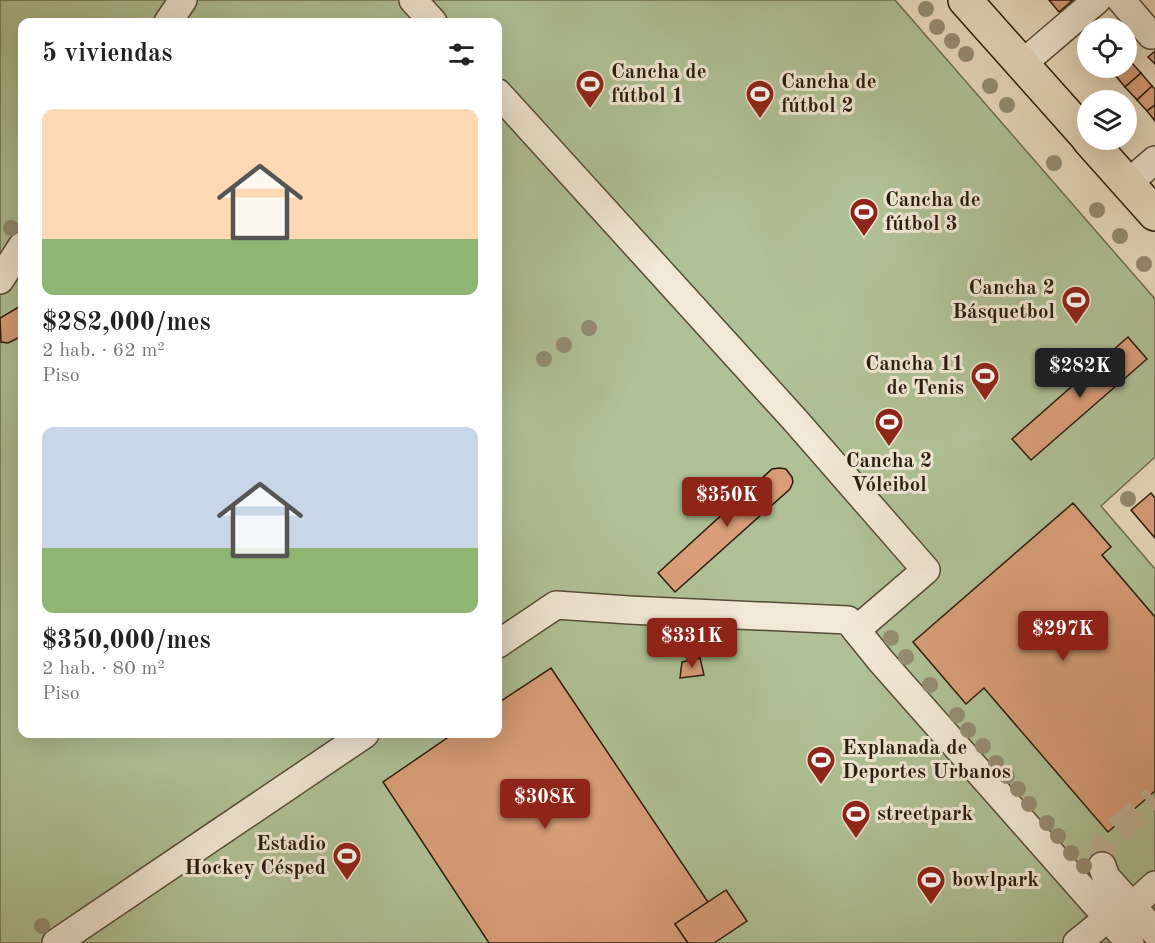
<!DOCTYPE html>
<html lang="es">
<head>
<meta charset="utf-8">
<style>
  :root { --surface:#fff; --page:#f6f6f6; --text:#222; --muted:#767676; --accent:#8f2418 }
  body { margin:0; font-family:"Old Standard TT",serif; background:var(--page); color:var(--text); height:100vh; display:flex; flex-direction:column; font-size:22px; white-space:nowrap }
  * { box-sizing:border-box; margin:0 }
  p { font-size:20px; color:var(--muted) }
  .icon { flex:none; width:33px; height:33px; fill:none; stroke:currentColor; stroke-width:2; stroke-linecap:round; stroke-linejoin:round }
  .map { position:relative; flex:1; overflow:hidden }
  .panel { position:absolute; left:18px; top:18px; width:484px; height:720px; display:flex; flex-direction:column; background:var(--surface); border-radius:12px; box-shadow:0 6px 24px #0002 }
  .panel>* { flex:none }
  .buttons { position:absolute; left:1077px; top:18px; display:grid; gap:12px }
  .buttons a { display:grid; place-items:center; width:60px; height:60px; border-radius:50%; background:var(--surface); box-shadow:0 6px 24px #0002; font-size:30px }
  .price { position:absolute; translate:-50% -51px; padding:0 14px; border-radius:6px; background:var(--accent); color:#fff; font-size:20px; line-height:39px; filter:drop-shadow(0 2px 3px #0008) }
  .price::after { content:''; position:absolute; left:50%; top:36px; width:18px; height:14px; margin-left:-9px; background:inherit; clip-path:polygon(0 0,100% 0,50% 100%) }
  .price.active { background:#222; color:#fff }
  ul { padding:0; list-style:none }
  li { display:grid; align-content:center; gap:12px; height:318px; padding:0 24px }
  li span { display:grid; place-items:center; height:186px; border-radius:12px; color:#555 }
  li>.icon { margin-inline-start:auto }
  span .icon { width:108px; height:108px; fill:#fffc; stroke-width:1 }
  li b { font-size:26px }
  h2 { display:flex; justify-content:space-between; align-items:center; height:72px; padding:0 24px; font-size:26px }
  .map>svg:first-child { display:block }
  .green { fill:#b0c197; stroke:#6c6e52; stroke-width:1.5; fill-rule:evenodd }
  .building { fill:#d99e79; stroke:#281b0c; stroke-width:1.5 }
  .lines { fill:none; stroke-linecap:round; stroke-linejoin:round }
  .minor-tunnel { stroke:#c2b59a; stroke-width:27; stroke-dasharray:27 14; stroke-linecap:butt }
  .minor-casing { stroke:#584b38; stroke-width:30 }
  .major-casing { stroke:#281b0c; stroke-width:36 }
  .minor { stroke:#f1e8d5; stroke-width:27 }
  .major { stroke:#e9dbbe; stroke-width:33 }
  .tree { fill:#958d73 }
  .labels { text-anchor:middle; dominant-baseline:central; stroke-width:6; stroke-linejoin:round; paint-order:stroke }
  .poi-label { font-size:21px; font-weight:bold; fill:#281b0c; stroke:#f1e8d5; text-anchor:start }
</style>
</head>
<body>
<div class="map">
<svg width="1155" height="943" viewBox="0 0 1155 943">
  <rect width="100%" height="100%" fill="#e9dbbe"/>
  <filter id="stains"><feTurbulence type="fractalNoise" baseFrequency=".00333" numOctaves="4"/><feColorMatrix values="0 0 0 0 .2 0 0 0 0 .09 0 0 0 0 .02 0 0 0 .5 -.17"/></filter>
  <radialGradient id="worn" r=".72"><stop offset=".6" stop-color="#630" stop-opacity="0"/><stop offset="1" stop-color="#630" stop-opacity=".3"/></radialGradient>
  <!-- green -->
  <path class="green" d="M0,0h895l260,299v158l-54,49 54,63v374h-1155zM22,22h476v712h-476z"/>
  <!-- building -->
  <g class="building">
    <polygon points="1049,0 1073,0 1059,12"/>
    <polygon points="1155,51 1155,64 1148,57"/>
    <polygon points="1130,61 1141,73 1125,87 1114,74 1122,68 1126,68 1126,64"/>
    <polygon points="1108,68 1122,68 1114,74"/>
    <polygon points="1141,73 1152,86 1137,100 1125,87"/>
    <polygon points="1152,86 1155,89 1155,105 1147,111 1137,100"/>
    <polygon points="1155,105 1155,121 1147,111"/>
    <polygon points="22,305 22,336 8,343 1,342 0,318"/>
    <polygon points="1128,337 1147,359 1031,460 1012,439"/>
    <polygon points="779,468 786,469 792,477 793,482 790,489 675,592 658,573 772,469"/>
    <polygon points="1151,493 1155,498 1155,538 1131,510"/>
    <polygon points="1073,503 1111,547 1102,555 1155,617 1155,791 1108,832 984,688 966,704 913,642"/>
    <polygon points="700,658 704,675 680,678 682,662"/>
    <polygon points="551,668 708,902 675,924 688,943 489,943 383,782 453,734 498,734 498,703"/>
    <polygon points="726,890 747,921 714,943 688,943 675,924"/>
  </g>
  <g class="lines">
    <!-- minor-tunnel -->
    <path class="minor-tunnel" d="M1102,866c-1,-14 2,-22 11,-32l42,-35"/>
    <!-- minor casing -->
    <g class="minor-casing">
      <g id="minor">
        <polyline points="413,0 433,22"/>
        <polyline points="1121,0 1151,35"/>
        <polyline points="168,22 183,0"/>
        <polyline points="1022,64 1097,0"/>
        <polyline points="498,93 795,420 926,570 856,630 848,620 629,610 556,605 498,644"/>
        <polyline points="1128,183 1155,160"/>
        <polyline points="0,280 22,246"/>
        <polyline points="856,630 881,661 1130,943"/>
        <polyline points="1102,866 1106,877 1155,932"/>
        <polyline points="1132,906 1155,885"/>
        <polyline points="56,943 365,734"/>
        <polyline points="1077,943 1108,918"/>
      </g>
    </g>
    <!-- major casing -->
    <g class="major-casing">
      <g id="major">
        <polyline points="965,0 1088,138"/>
        <polyline points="1089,140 1155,214"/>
      </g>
    </g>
    <!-- minor -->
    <use href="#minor" class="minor"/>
    <!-- major -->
    <use href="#major" class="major"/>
  </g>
  <!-- trees -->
  <g class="tree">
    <circle cx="926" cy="9" r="8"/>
    <circle cx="937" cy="27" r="8"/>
    <circle cx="952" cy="41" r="8"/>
    <circle cx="966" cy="54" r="8"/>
    <circle cx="990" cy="86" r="8"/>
    <circle cx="1007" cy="105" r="8"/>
    <circle cx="1054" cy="163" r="8"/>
    <circle cx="1097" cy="210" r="8"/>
    <circle cx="11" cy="228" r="8"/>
    <circle cx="1120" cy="236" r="8"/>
    <circle cx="1144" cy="264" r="8"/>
    <circle cx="589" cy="328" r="8"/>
    <circle cx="564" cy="345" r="8"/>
    <circle cx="544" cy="359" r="8"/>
    <circle cx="1128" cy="499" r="8"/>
    <circle cx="891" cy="638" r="8"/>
    <circle cx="906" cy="657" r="8"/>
    <circle cx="930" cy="685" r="8"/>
    <circle cx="957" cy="715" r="8"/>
    <circle cx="968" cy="730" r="8"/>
    <circle cx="983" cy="746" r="8"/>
    <circle cx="996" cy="763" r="8"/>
    <circle cx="1007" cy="776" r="8"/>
    <circle cx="1018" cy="789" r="8"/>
    <circle cx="1029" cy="804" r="8"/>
    <circle cx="1047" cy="823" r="8"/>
    <circle cx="1058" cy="836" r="8"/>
    <circle cx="1071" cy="853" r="8"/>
    <circle cx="1084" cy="866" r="8"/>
    <circle cx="42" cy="926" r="8"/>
  </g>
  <!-- icons -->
  <defs>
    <g id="stadium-pin" transform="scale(1.5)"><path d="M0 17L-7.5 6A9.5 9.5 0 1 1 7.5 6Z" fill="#8f2418" stroke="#f1e8d5"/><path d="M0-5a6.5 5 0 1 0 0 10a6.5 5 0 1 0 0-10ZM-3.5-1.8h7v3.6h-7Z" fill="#fff"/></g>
  </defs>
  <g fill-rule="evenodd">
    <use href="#stadium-pin" x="590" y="84"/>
    <use href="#stadium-pin" x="760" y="94"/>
    <use href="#stadium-pin" x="864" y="212"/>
    <use href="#stadium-pin" x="1076" y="300"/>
    <use href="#stadium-pin" x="985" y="376"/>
    <use href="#stadium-pin" x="889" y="422"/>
    <use href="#stadium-pin" x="821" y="760"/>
    <use href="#stadium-pin" x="856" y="814"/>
    <use href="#stadium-pin" x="347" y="856"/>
    <use href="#stadium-pin" x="931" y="880"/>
  </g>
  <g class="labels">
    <!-- poi labels -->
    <g class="poi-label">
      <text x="611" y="72">Cancha de<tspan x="611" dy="24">fútbol 1</tspan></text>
      <text x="781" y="82">Cancha de<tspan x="781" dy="24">fútbol 2</tspan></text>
      <text x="885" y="200">Cancha de<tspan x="885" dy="24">fútbol 3</tspan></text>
      <text x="1055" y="288" text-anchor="end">Cancha 2<tspan x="1055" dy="24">Básquetbol</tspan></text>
      <text x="964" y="364" text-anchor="end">Cancha 11<tspan x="964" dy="24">de Tenis</tspan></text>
      <text x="889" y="461" text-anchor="middle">Cancha 2<tspan x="889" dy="24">Vóleibol</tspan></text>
      <text x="842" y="748">Explanada de<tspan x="842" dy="24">Deportes Urbanos</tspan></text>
      <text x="877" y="814">streetpark</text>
      <text x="326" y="844" text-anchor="end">Estadio<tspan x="326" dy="24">Hockey Césped</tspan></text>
      <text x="952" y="880">bowlpark</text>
    </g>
  </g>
  <rect width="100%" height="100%" filter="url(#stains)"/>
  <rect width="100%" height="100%" fill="url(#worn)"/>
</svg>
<div class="buttons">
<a><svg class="icon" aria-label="locate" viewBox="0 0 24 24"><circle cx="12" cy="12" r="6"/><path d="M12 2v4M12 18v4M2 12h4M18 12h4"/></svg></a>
<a><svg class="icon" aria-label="layers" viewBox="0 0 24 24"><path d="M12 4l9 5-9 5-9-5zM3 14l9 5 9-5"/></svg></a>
</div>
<b class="price active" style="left:1080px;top:399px">$282K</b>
<b class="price" style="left:727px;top:528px">$350K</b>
<b class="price" style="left:1063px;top:662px">$297K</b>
<b class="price" style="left:692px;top:669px">$331K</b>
<b class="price" style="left:545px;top:830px">$308K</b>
<section class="panel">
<h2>5 viviendas<svg class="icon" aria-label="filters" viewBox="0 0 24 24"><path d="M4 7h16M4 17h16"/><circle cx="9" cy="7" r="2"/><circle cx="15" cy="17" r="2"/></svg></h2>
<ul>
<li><span style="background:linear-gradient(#ffd9b3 70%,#8fb573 0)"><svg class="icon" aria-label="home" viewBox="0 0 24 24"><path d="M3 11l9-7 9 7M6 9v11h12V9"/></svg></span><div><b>$282,000/mes</b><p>2 hab. · 62 m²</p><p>Piso</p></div></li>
<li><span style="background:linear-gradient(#c9d6e8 65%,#8fb573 0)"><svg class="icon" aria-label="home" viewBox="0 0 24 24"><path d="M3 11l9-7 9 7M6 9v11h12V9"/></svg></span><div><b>$350,000/mes</b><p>2 hab. · 80 m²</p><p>Piso</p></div></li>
</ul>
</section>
</div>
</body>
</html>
